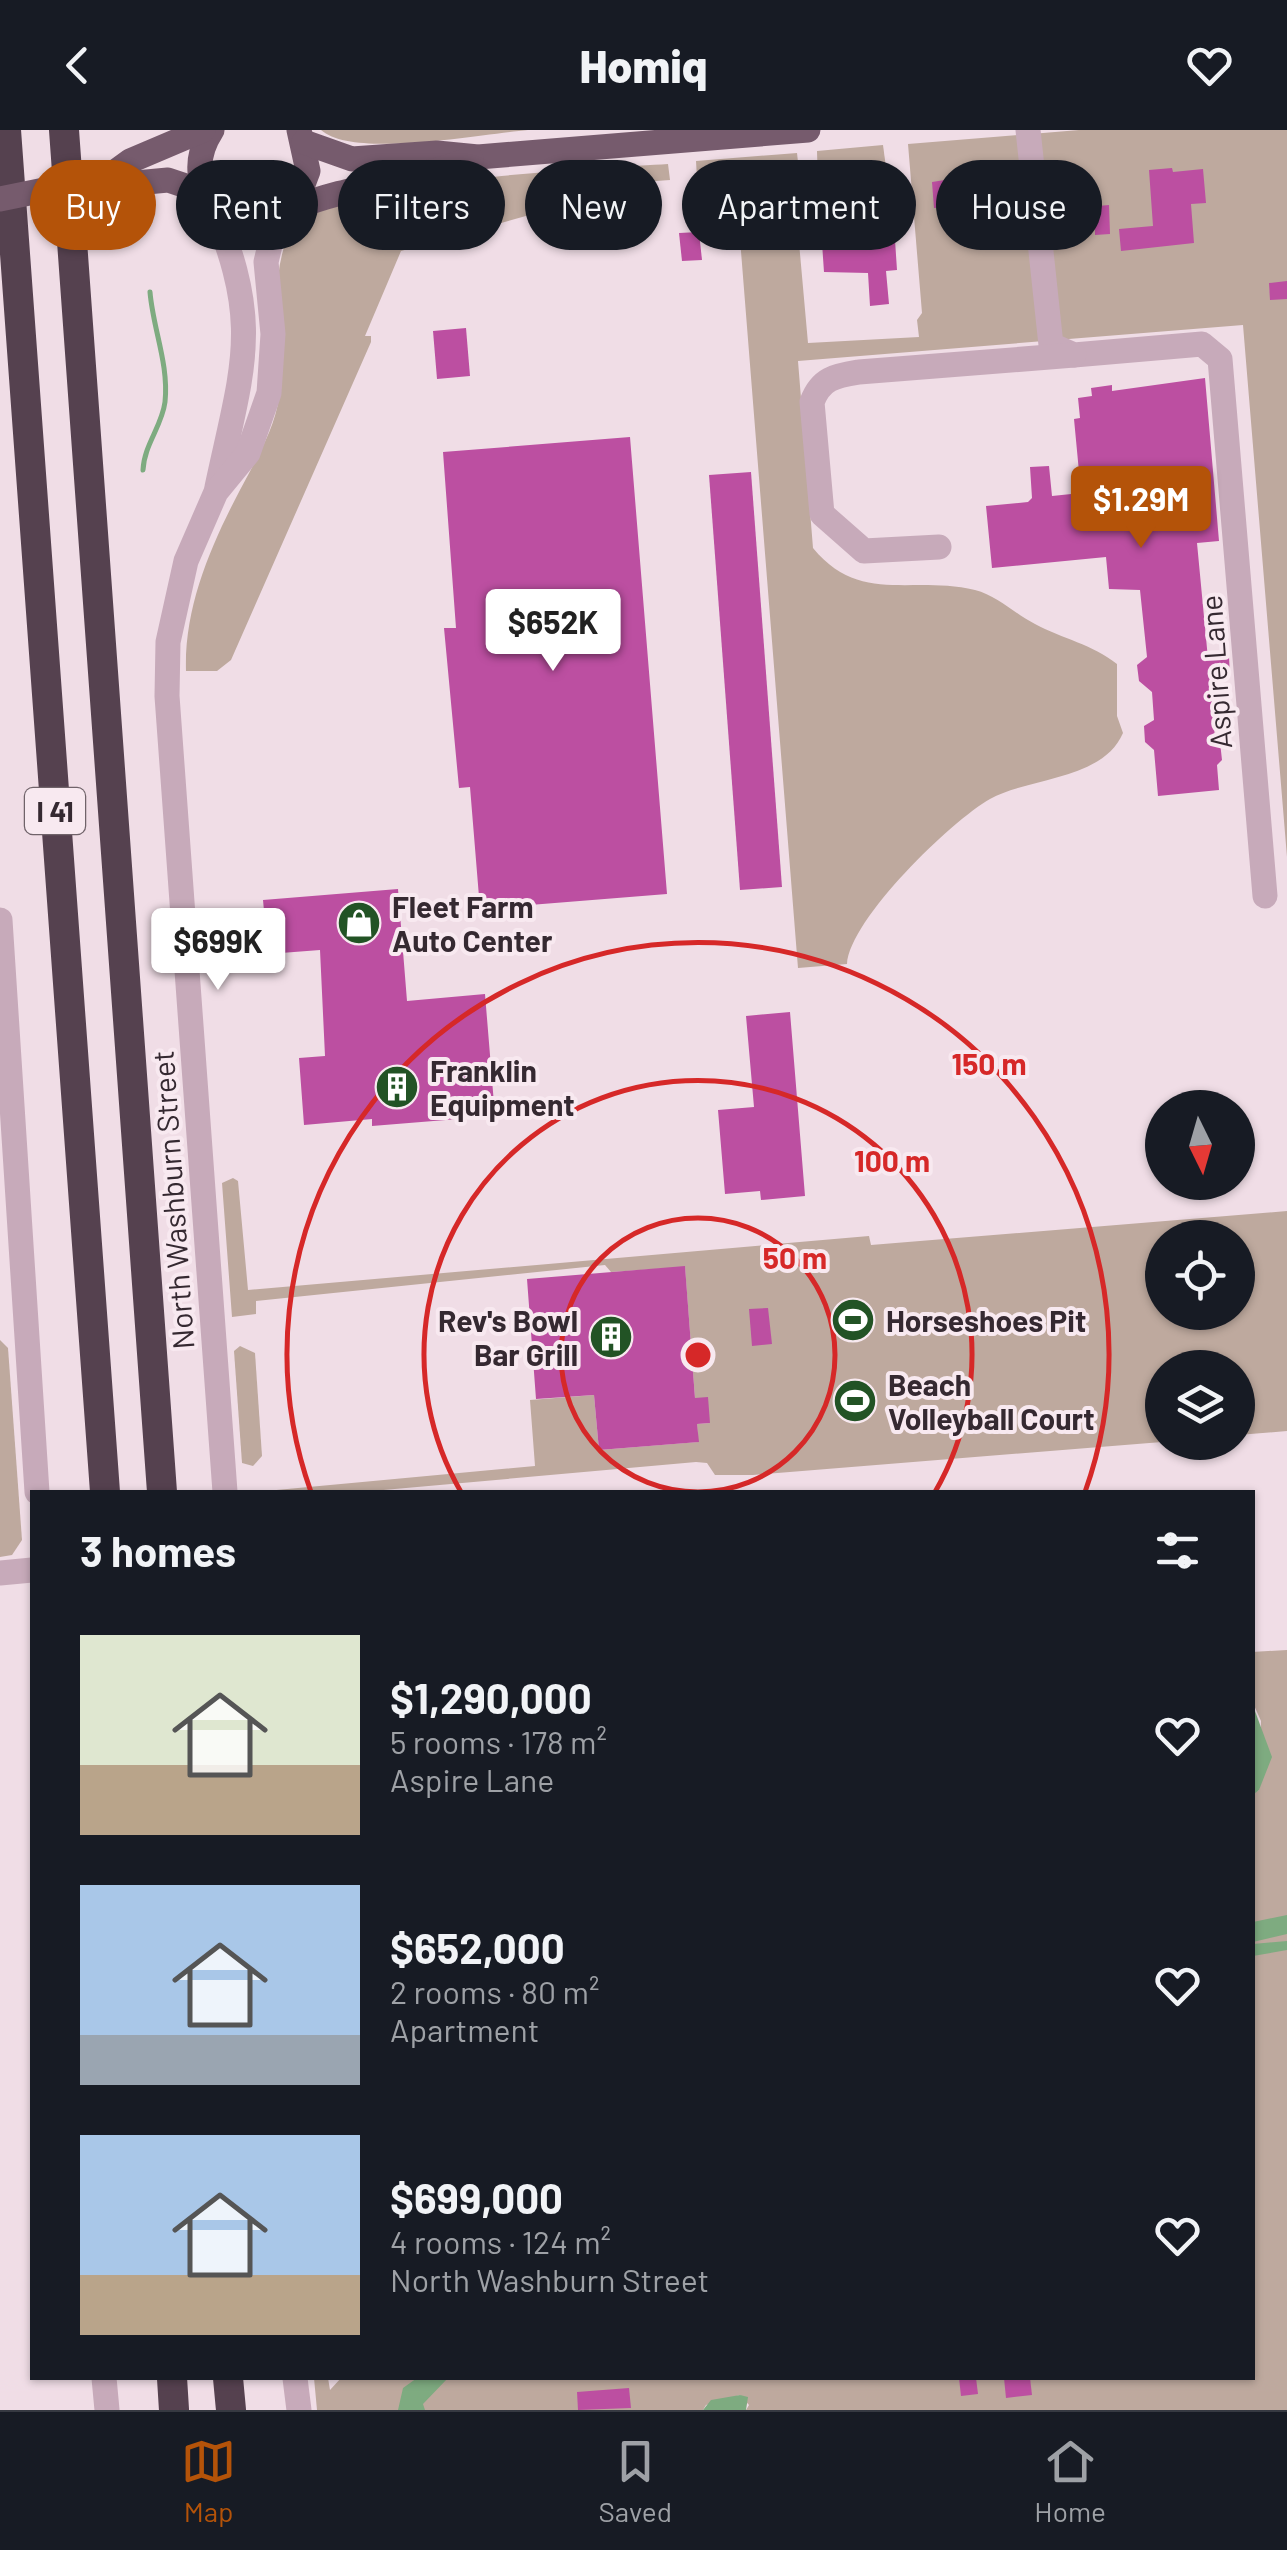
<!DOCTYPE html>
<html lang="en">
<head>
<meta charset="utf-8">
<style>
  :root { --surface:#171b24; --page:#20242c; --text:#f1f3f6; --muted:#9ea1a6; --line:#363941; --accent:#b45309 }
  body { margin:0; font-family:Barlow,sans-serif; background:var(--page); color:var(--text); height:100vh; display:flex; flex-direction:column; font-size:38px; white-space:nowrap }
  * { box-sizing:border-box; margin:0 }
  p { font-size:32px; color:var(--muted) }
  .icon { flex:none; width:55px; height:55px; fill:none; stroke:currentColor; stroke-width:2; stroke-linecap:round; stroke-linejoin:round }
  .map { position:relative; flex:1; overflow:hidden }
  .drawer { position:absolute; left:30px; top:1360px; width:1225px; height:890px; display:flex; flex-direction:column; background:var(--surface); border-radius:0px; box-shadow:0 2px 8px #0004 }
  .drawer>* { flex:none }
  .banner { position:absolute; left:30px; top:30px; width:1228px; height:90px; display:flex; gap:20px }
  .needle { width:65px; rotate:175deg }
  .tools { position:absolute; left:1145px; top:960px; display:grid; gap:20px }
  .tools a { display:grid; place-items:center; width:110px; height:110px; border-radius:50%; background:var(--surface); box-shadow:0 2px 8px #0004; font-size:50px }
  .price { position:absolute; translate:-50% -85px; padding:0 22px; border-radius:10px; background:#fff; color:#222; font-size:32px; line-height:65px; filter:drop-shadow(0 2px 5px #0008) }
  .price::after { content:''; position:absolute; left:50%; top:60px; width:30px; height:22px; margin-left:-15px; background:inherit; clip-path:polygon(0 0,100% 0,50% 100%) }
  .price.active { background:var(--accent); color:#fff }
  ul { padding:0; list-style:none }
  li { display:flex; align-items:center; gap:30px; height:250px; padding:0 50px }
  li span { display:grid; place-items:center; flex:none; width:280px; height:200px; border-radius:0px; color:#555 }
  li>.icon { margin-inline-start:auto }
  span .icon { width:120px; height:120px; fill:#fffc; stroke-width:1 }
  li b { font-size:42px }
  h2 { display:flex; justify-content:space-between; align-items:center; height:120px; padding:0 50px; font-size:42px }
  .pill { padding:0 35px; border-radius:45px; background:var(--surface); box-shadow:0 2px 8px #0004; font-size:35px; line-height:90px }
  .pill.active { background:var(--accent); color:#fff }
  header { display:flex; justify-content:space-between; align-items:center; height:130px; padding:0 50px; background:var(--surface); font-size:45px; font-weight:800 }
  .menu { display:flex; justify-content:space-around; align-items:center; height:140px; border-top:2px solid var(--line); background:var(--surface); font-size:28px; color:var(--muted) }
  .menu a { display:grid; justify-items:center; gap:5px }
  .menu .active { color:var(--accent) }
  .map>svg:first-child { display:block }
  .green { fill:#bea99e; fill-rule:evenodd }
  .water { fill:#7eab80 }
  .lines { fill:none; stroke-linecap:round; stroke-linejoin:round }
  .stream { stroke:#7eab80; stroke-width:5 }
  .building { fill:#bc4fa1 }
  .minor { stroke:#c7aaba; stroke-width:25 }
  .major { stroke:#765b6d; stroke-width:25 }
  .highway { stroke:#55414f; stroke-width:30 }
  .major-bridge { stroke:#765b6d; stroke-width:25 }
  .ring { fill:none; stroke:#d62828; stroke-width:5 }
  .labels { text-anchor:middle; dominant-baseline:central; stroke-width:8; stroke-linejoin:round; paint-order:stroke }
  .shield { fill:#f8e9f0; stroke:#70636a; stroke-width:2.5 }
  .shield-label { font-size:28px; font-weight:bold; fill:#352931 }
  .street-label { font-size:30px; fill:#352931; stroke:#f8e9f0 }
  .poi-label { font-size:30px; font-weight:bold; fill:#352931; stroke:#f8e9f0; text-anchor:start }
  .centre { fill:#d62828; stroke:#f8e9f0; stroke-width:5 }
  .ring-label { font-size:30px; text-anchor:middle; font-weight:bold; fill:#d62828; stroke:#f8e9f0; stroke-width:8; stroke-linejoin:round; paint-order:stroke }
</style>
</head>
<body>
<header><svg class="icon" aria-label="back" viewBox="0 0 24 24"><path d="M15 5l-7 7 7 7"/></svg>Homiq<svg class="icon" aria-label="heart" viewBox="0 0 24 24"><path d="M12 20l-8-8c-3-5 5-10 8-4 3-6 11-1 8 4z"/></svg></header>
<div class="map">
<svg width="1287" height="2280" viewBox="0 0 1287 2280">
  <rect width="100%" height="100%" fill="#f0dde6"/>
  <!-- green -->
  <g class="green">
    <path d="M321,0h207c-47,4 -175,29 -207,0z"/>
    <path d="M1079,0h208v727l-44,-532 -445,36 15,187c47,57 97,27 162,42 23,6 40,24 60,34 28,15 57,20 82,40v52l6,17c-20,47 -93,44 -133,66 -39,22 -140,120 -143,165l-49,4 -63,-792 -38,2 -1,-17 101,-8 4,36 -6,9 13,145 111,-6 -2,-17 5,-7 -14,-169z"/>
    <polygon points="883,15 887,45 883,52 818,55 817,21"/>
    <path d="M668,34l2,16 -41,3v4l-228,64 -36,85h6v6l-140,318 -14,11h-31c-2,-64 25,-126 54,-181 15,-29 34,-59 39,-92 7,-58 -16,-120 15,-173 55,-46 295,-56 374,-61z"/>
    <polygon points="856,90 845,112 817,114 815,93"/>
    <path d="M233,1048l5,3 10,109 621,-54 2,9 416,-34v220l-49,4v-67h-76v74l-409,33h-38l-8,-12 -11,-1 -335,30h-106l280,-26 -5,-66 64,-5 5,55 99,-8 -1,-18 13,-1 -15,-25 -10,-131 -74,5 -6,-7 -349,36v13l-24,3 -10,-134zM1162,1108h76v74h-76z"/>
    <polygon points="0,1210 8,1218 22,1410 12,1425 0,1427"/>
    <polygon points="240,1216 255,1223 262,1326 253,1336 242,1333 234,1221"/>
    <polygon points="1287,1520 1287,2280 746,2280 749,2275 740,2265 706,2275 703,2280 317,2280 314,2248 328,2248 330,2260 341,2248 1252,2248 1252,1665 1259,1660 1261,1591 1253,1573 1252,1522"/>
  </g>
  <!-- water -->
  <g class="water">
    <polygon points="1252,1573 1272,1627 1259,1660 1253,1665"/>
    <polygon points="1287,1785 1287,1804 1253,1812 1253,1792"/>
    <polygon points="1287,1811 1287,1820 1253,1826 1253,1814"/>
    <polygon points="417,2248 448,2248 423,2274 425,2280 398,2280 403,2258"/>
    <polygon points="740,2265 748,2267 746,2280 703,2280 711,2270"/>
  </g>
  <g class="lines">
    <!-- stream -->
    <path class="stream" d="M143,340c1,-25 19,-44 22,-68 4,-38 -12,-73 -15,-110"/>
  </g>
  <!-- building -->
  <g class="building">
    <polygon points="1172,38 1173,42 1203,39 1206,73 1191,74 1194,113 1121,121 1119,99 1153,96 1149,40"/>
    <polygon points="977,45 980,74 934,78 932,52"/>
    <polygon points="1088,67 1097,70 1098,76 1109,75 1110,104 1095,105 1095,97 1069,99 1067,68"/>
    <polygon points="871,92 871,97 894,95 897,140 886,141 889,174 870,176 868,143 824,142 822,113 845,112 844,99"/>
    <polygon points="699,102 702,130 682,131 679,103"/>
    <polygon points="1287,151 1287,169 1270,170 1269,153"/>
    <polygon points="466,198 470,246 437,249 433,201"/>
    <polygon points="1205,248 1219,411 1197,413 1208,529 1229,527 1230,547 1210,548 1215,609 1220,612 1222,630 1217,635 1219,660 1158,666 1154,620 1145,612 1144,596 1154,590 1152,562 1139,551 1137,535 1147,527 1140,460 1109,459 1106,427 992,438 986,376 1028,372 1032,368 1030,337 1049,336 1052,366 1081,363 1074,289 1080,288 1078,268 1092,266 1091,258 1112,255 1112,261"/>
    <polygon points="630,307 667,764 480,779 470,657 459,658 444,498 456,498 443,322"/>
    <polygon points="751,342 782,757 740,760 709,345"/>
    <polygon points="398,759 407,871 485,864 495,986 372,996 372,989 304,995 299,928 325,926 320,820 268,824 263,770"/>
    <polygon points="790,882 805,1066 761,1070 760,1061 725,1064 718,980 754,977 746,886"/>
    <polygon points="685,1136 695,1268 708,1267 710,1293 697,1294 699,1312 599,1320 594,1265 536,1269 527,1149"/>
    <polygon points="768,1178 772,1214 752,1216 749,1179"/>
    <polygon points="959,2248 976,2248 978,2264 961,2266"/>
    <polygon points="1004,2248 1030,2248 1032,2265 1006,2268"/>
    <polygon points="629,2258 631,2278 578,2280 577,2262"/>
  </g>
  <g class="lines">
    <!-- minor -->
    <g class="minor">
      <polyline points="1028,0 1051,215 1074,225 1202,214 1220,229 1265,766"/>
      <path d="M209,68c54,125 35,163 8,289"/>
      <path d="M939,417l-75,4 -42,-37 -10,-112c9,-24 23,-26 47,-30l215,-17"/>
      <polyline points="0,790 37,1362"/>
      <polyline points="225,1362 167,566 168,512 186,431 216,362 248,323 269,263 273,204 266,132 271,111 287,82"/>
      <polyline points="0,1443 32,1440"/>
      <polyline points="104,2248 107,2280"/>
      <polyline points="295,2248 299,2280"/>
    </g>
    <!-- major -->
    <g class="major">
      <path d="M212,0c-39,61 23,109 82,78l14,-37 -9,-41"/>
      <polyline points="304,12 352,29 437,23 478,27 808,0"/>
      <polyline points="108,47 130,31 203,0"/>
      <polyline points="108,47 136,53 168,50 207,63"/>
      <path d="M294,78c58,-23 119,-27 177,-49"/>
    </g>
    <!-- highway -->
    <g class="highway">
      <polyline points="6,0 105,1362"/>
      <polyline points="64,0 162,1362"/>
      <polyline points="172,2248 174,2280"/>
      <polyline points="228,2248 231,2280"/>
    </g>
    <!-- major-bridge -->
    <polyline class="major-bridge" points="0,69 108,47"/>
  </g>
  <!-- distance rings -->
  <g class="ring">
    <circle cx="698" cy="1225" r="137"/>
    <path d="M461 1362A274 274 0 1 1 935 1362"/>
    <path d="M311 1362A411 411 0 1 1 1085 1362"/>
  </g>
  <!-- icons -->
  <defs>
    <g id="shop-disc" transform="scale(2.25)"><circle r="9.5" fill="#225325" stroke="#f8e9f0"/><path d="M-5-2.5h2.3a2.7 3.5 0 0 1 5.4 0H5L5.5 6h-11ZM-1.5-2.5h3a1.5 2.3 0 0 0-3 0Z" fill="#fff"/></g>
    <g id="building-disc" transform="scale(2.25)"><circle r="9.5" fill="#225325" stroke="#f8e9f0"/><path d="M-4-6H4V6H1V3H-1V6H-4ZM-2.5-4.3h1.7v1.8h-1.7ZM.8-4.3h1.7v1.8H.8ZM-2.5-1h1.7V.8h-1.7ZM.8-1h1.7V.8H.8Z" fill="#fff"/></g>
    <g id="stadium-disc" transform="scale(2.25)"><circle r="9.5" fill="#225325" stroke="#f8e9f0"/><path d="M0-5a6.5 5 0 1 0 0 10a6.5 5 0 1 0 0-10ZM-3.5-1.8h7v3.6h-7Z" fill="#fff"/></g>
  </defs>
  <g fill-rule="evenodd">
    <use href="#shop-disc" x="359" y="793"/>
    <use href="#building-disc" x="397" y="957"/>
    <use href="#stadium-disc" x="853" y="1190"/>
    <use href="#building-disc" x="611" y="1207"/>
    <use href="#stadium-disc" x="855" y="1271"/>
  </g>
  <g class="labels">
    <!-- shield labels -->
    <rect class="shield" x="25" y="658" width="60" height="46" rx="8"/>
    <g class="shield-label">
      <text x="55" y="681">I 41</text>
    </g>
    <!-- street labels -->
    <g class="street-label">
      <text transform="translate(1215 542) rotate(-94)">Aspire Lane</text>
      <text transform="translate(172 1070) rotate(-94)">North Washburn Street</text>
    </g>
    <!-- poi labels -->
    <g class="poi-label">
      <text x="392" y="776">Fleet Farm<tspan x="392" dy="34">Auto Center</tspan></text>
      <text x="430" y="940">Franklin<tspan x="430" dy="34">Equipment</tspan></text>
      <text x="578" y="1190" text-anchor="end">Rev's Bowl<tspan x="578" dy="34">Bar Grill</tspan></text>
      <text x="886" y="1190">Horseshoes Pit</text>
      <text x="888" y="1254">Beach<tspan x="888" dy="34">Volleyball Court</tspan></text>
    </g>
  </g>
  <circle cx="698" cy="1225" r="15" class="centre"/>
  <g class="ring-label">
    <text x="989" y="945">150 m</text>
    <text x="892" y="1042">100 m</text>
    <text x="795" y="1139">50 m</text>
  </g>
</svg>
<div class="tools">
<a><svg class="needle" viewBox="-14 -14 28 28"><path d="M0-13l5 13h-10z" fill="#e53935"/><path d="M0 13l5-13h-10z" fill="#9ea1a6"/></svg></a>
<a><svg class="icon" aria-label="locate" viewBox="0 0 24 24"><circle cx="12" cy="12" r="6"/><path d="M12 2v4M12 18v4M2 12h4M18 12h4"/></svg></a>
<a><svg class="icon" aria-label="layers" viewBox="0 0 24 24"><path d="M12 4l9 5-9 5-9-5zM3 14l9 5 9-5"/></svg></a>
</div>
<b class="price active" style="left:1141px;top:421px">$1.29M</b>
<b class="price" style="left:553px;top:544px">$652K</b>
<b class="price" style="left:218px;top:863px">$699K</b>
<div class="banner">
<a class="pill active">Buy</a>
<a class="pill">Rent</a>
<a class="pill">Filters</a>
<a class="pill">New</a>
<a class="pill">Apartment</a>
<a class="pill">House</a>
</div>
<section class="drawer">
<h2>3 homes<svg class="icon" aria-label="filters" viewBox="0 0 24 24"><path d="M4 7h16M4 17h16"/><circle cx="9" cy="7" r="2"/><circle cx="15" cy="17" r="2"/></svg></h2>
<ul>
<li><span style="background:linear-gradient(#dfe7d0 65%,#b9a48a 0)"><svg class="icon" aria-label="home" viewBox="0 0 24 24"><path d="M3 11l9-7 9 7M6 9v11h12V9"/></svg></span><div><b>$1,290,000</b><p>5 rooms · 178 m²</p><p>Aspire Lane</p></div><svg class="icon" aria-label="heart" viewBox="0 0 24 24"><path d="M12 20l-8-8c-3-5 5-10 8-4 3-6 11-1 8 4z"/></svg></li>
<li><span style="background:linear-gradient(#a9c7e8 75%,#9aa5b1 0)"><svg class="icon" aria-label="home" viewBox="0 0 24 24"><path d="M3 11l9-7 9 7M6 9v11h12V9"/></svg></span><div><b>$652,000</b><p>2 rooms · 80 m²</p><p>Apartment</p></div><svg class="icon" aria-label="heart" viewBox="0 0 24 24"><path d="M12 20l-8-8c-3-5 5-10 8-4 3-6 11-1 8 4z"/></svg></li>
<li><span style="background:linear-gradient(#a9c7e8 70%,#b9a48a 0)"><svg class="icon" aria-label="home" viewBox="0 0 24 24"><path d="M3 11l9-7 9 7M6 9v11h12V9"/></svg></span><div><b>$699,000</b><p>4 rooms · 124 m²</p><p>North Washburn Street</p></div><svg class="icon" aria-label="heart" viewBox="0 0 24 24"><path d="M12 20l-8-8c-3-5 5-10 8-4 3-6 11-1 8 4z"/></svg></li>
</ul>
</section>
</div>
<nav class="menu">
<a class="active"><svg class="icon" aria-label="map" viewBox="0 0 24 24"><path d="M3 6l6-2 6 2 6-2v14l-6 2-6-2-6 2zM9 4v14M15 6v14"/></svg>Map</a>
<a><svg class="icon" aria-label="saved" viewBox="0 0 24 24"><path d="M7 4h10v16l-5-4-5 4z"/></svg>Saved</a>
<a><svg class="icon" aria-label="home" viewBox="0 0 24 24"><path d="M3 11l9-7 9 7M6 9v11h12V9"/></svg>Home</a>
</nav>
</body>
</html>
